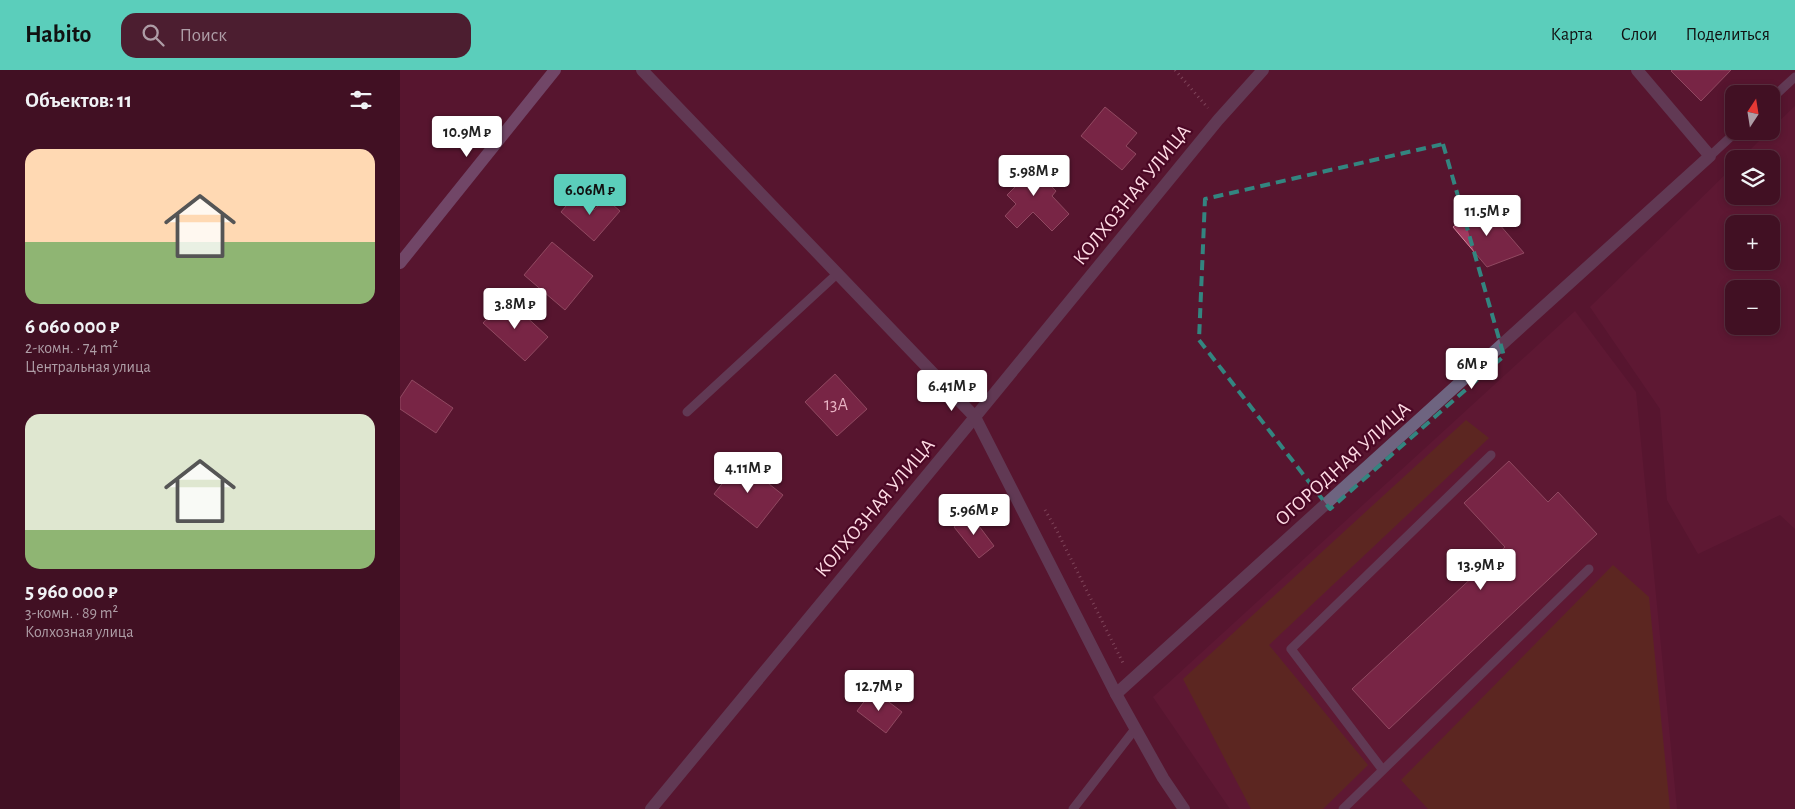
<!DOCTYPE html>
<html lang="ru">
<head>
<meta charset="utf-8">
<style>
  :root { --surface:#411023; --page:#4c1e30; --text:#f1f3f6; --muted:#ae9da6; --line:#5a3041; --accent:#5bcebb }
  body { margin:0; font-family:"Alegreya Sans",sans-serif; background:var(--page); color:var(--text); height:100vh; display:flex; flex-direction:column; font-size:19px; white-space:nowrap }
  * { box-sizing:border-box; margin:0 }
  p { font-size:16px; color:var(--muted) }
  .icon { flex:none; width:28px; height:28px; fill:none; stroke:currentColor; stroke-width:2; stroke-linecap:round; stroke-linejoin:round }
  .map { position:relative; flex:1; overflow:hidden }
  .details { display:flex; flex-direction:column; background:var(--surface); width:400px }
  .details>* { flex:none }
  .needle { width:32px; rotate:12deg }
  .fabs { position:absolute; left:1325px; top:15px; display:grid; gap:10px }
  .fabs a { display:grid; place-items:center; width:55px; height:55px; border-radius:10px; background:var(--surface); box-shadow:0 2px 8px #0003,0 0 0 1px var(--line); font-size:25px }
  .price { position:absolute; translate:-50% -42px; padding:0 11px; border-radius:5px; background:#fff; color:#222; font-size:16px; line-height:32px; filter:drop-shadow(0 1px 2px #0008) }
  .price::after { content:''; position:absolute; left:50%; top:30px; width:15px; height:11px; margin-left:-8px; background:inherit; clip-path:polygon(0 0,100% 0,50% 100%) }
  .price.selected { background:var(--accent); color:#111 }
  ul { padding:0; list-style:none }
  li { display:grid; align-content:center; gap:10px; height:265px; padding:0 25px }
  li span { display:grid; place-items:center; height:155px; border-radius:15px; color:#555 }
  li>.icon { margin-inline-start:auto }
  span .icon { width:90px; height:90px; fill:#fffc; stroke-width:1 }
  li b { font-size:21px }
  h2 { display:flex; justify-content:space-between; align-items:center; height:60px; padding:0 25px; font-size:21px }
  header { display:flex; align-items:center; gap:30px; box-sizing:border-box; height:70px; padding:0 25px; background:var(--accent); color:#111 }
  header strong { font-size:24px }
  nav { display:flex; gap:28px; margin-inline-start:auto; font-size:18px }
  .search { width:350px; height:45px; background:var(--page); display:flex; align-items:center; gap:12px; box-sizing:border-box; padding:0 18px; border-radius:15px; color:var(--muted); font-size:19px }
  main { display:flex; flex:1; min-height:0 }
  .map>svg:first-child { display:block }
  .built { fill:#661c39; fill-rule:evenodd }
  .green { fill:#633a10 }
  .building { fill:#a1395f; stroke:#d5869d }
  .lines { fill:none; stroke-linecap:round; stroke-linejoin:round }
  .path { stroke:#af7d8e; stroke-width:3; stroke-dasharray:1 4; stroke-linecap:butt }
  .service { stroke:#6e6480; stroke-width:9 }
  .minor { stroke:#6e6480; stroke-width:12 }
  .tertiary { stroke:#6e6480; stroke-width:12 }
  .secondary { stroke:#9080ac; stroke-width:12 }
  .marked { fill:none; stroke:#338580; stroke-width:4; stroke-dasharray:10 6; stroke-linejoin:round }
  .labels { text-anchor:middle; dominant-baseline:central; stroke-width:4.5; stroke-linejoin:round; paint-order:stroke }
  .number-label { font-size:18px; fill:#e7b2c3 }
  .street-label { font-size:20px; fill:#fedbe4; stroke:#4b0825 }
</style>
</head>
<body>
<header>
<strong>Habito</strong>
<div class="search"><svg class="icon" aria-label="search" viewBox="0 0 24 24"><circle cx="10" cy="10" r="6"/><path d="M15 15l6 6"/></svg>Поиск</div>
<nav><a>Карта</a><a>Слои</a><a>Поделиться</a></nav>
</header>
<main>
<section class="details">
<h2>Объектов: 11<svg class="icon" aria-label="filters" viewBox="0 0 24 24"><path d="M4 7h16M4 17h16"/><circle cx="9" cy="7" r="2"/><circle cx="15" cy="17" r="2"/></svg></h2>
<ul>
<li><span style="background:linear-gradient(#ffd9b3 60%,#8fb573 0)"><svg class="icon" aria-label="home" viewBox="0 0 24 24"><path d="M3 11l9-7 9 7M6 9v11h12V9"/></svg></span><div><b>6 060 000 ₽</b><p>2-комн. · 74 m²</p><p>Центральная улица</p></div></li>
<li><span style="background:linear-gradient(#dfe7d0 75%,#8fb573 0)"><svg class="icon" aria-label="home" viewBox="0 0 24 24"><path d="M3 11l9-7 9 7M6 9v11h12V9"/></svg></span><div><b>5 960 000 ₽</b><p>3-комн. · 89 m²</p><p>Колхозная улица</p></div></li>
</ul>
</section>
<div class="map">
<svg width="1395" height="739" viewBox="0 0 1395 739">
  <rect width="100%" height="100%" fill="#57152f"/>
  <!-- built -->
  <g class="built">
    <path d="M1395,36v423l-15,-14 -82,39 -31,-54 -7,-91 -70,-102 144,-141v30h37v-37h-30l28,-28h2v-2zM1334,154h37v37h-37zM1334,219h37v37h-37z"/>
    <polygon points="1175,241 1236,322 1277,739 830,739 753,627"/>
  </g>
  <!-- green -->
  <g class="green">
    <polygon points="1066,350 1089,368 869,575 968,695 923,739 851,739 783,609"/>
    <polygon points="1213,495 1249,527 1270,739 1028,739 1001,710"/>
  </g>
  <!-- building -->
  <g class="building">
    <polygon points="1272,0 1331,0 1301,31 1271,1"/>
    <polygon points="705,37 737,63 726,76 736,84 722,100 681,66"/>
    <polygon points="629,87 648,105 644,109 656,121 652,126 669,144 652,161 633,142 617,158 605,146 616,134 607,125 615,117 607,110"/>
    <polygon points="176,124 194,140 205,128 220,141 194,171 161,142"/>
    <polygon points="1081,133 1124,183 1087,197 1053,157"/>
    <polygon points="152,172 193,206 165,240 124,205"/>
    <polygon points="106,228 148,267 125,291 83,253"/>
    <polygon points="435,304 467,339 437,366 405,332"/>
    <polygon points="12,310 53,338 36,363 0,339 0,328"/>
    <polygon points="340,391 383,425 357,458 314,424"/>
    <polygon points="1109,391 1148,432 1158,422 1197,464 989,659 952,619 1105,477 1064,433"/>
    <polygon points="570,444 594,476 579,488 554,457"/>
    <polygon points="473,620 502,642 486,663 457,641"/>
  </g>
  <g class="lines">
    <!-- path -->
    <g class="path">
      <polyline points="775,0 808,38"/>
      <polyline points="645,440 656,459 724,595"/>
    </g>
    <!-- service -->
    <g class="service">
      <polyline points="1371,29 1395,7"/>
      <polyline points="1310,86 1337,61"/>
      <polyline points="287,342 438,203"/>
      <polyline points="982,699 891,579 1091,385"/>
      <polyline points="673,739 735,659"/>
      <polyline points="943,739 1189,499"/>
    </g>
    <!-- minor -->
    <g class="minor">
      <polyline points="716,624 1310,86 1237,0"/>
      <polyline points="251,739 575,347 818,50 863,0"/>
    </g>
    <!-- tertiary -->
    <polyline class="tertiary" points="242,0 575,347 716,624 763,708 784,739"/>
    <!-- secondary -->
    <polyline class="secondary" points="0,193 155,0"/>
  </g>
  <!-- marked area -->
  <path d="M0 0H1395V739H0ZM1043,74l61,212 -174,153 -131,-169 6,-141z" fill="#57152f" fill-opacity=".55" fill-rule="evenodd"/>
  <path class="marked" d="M1043,74l61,212 -174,153 -131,-169 6,-141z"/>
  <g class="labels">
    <!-- number labels -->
    <g class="number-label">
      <text x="436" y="335">13А</text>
    </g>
    <!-- street labels -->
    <g class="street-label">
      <text transform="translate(732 125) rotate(-51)">КОЛХОЗНАЯ УЛИЦА</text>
      <text transform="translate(943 394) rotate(-42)">ОГОРОДНАЯ УЛИЦА</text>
      <text transform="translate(475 438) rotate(-50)">КОЛХОЗНАЯ УЛИЦА</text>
    </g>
  </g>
</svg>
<div class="fabs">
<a><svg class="needle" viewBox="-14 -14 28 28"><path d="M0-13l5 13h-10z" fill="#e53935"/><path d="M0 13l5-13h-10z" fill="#ae9da6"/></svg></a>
<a><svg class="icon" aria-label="layers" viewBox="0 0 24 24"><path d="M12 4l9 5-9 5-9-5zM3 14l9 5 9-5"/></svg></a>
<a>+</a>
<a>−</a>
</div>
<b class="price" style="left:67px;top:88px">10.9M ₽</b>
<b class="price" style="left:634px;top:127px">5.98M ₽</b>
<b class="price selected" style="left:190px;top:146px">6.06M ₽</b>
<b class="price" style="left:1087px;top:167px">11.5M ₽</b>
<b class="price" style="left:115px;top:260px">3.8M ₽</b>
<b class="price" style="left:1072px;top:320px">6M ₽</b>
<b class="price" style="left:552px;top:342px">6.41M ₽</b>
<b class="price" style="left:348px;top:424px">4.11M ₽</b>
<b class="price" style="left:574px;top:466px">5.96M ₽</b>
<b class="price" style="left:1081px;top:521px">13.9M ₽</b>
<b class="price" style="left:479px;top:642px">12.7M ₽</b>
</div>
</main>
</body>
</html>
